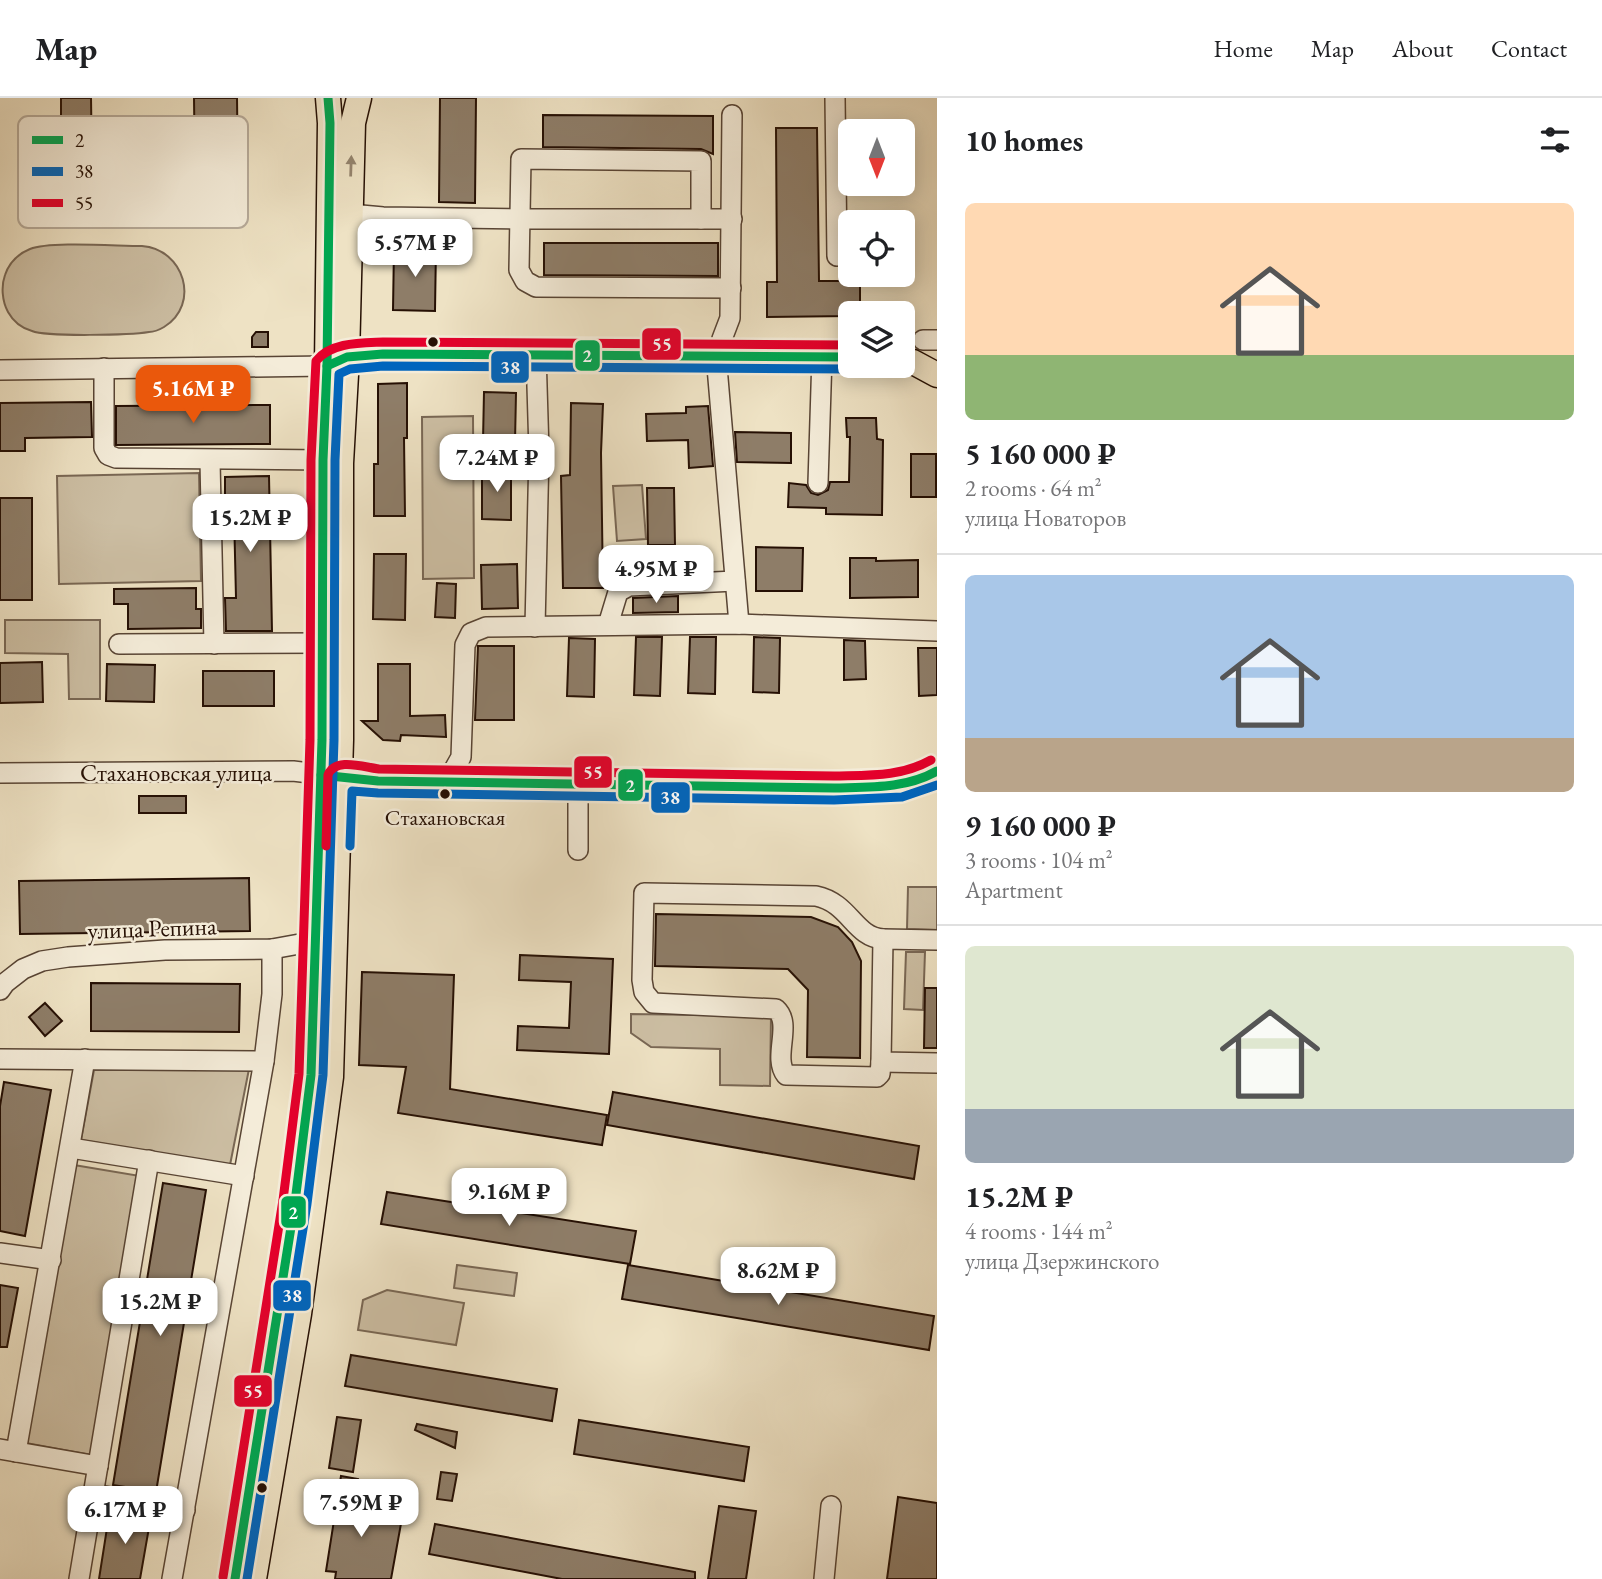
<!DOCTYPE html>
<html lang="en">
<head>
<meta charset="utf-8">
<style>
  :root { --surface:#fff; --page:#f6f6f6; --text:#202124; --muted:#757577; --line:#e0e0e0; --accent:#ea580c }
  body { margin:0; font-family:"EB Garamond",serif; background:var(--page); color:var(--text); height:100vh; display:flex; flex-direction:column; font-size:26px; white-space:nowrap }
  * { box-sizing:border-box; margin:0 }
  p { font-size:23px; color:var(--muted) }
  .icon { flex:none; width:38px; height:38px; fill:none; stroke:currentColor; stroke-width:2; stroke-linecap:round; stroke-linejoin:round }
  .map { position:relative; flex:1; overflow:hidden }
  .details { display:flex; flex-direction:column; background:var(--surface); width:665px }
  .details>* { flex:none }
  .needle { width:46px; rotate:180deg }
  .controls { position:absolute; left:838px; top:21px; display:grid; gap:14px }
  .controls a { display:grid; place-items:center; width:77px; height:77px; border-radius:10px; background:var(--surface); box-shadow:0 4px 18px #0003; font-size:35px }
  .price { position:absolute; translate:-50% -60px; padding:0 16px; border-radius:14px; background:#fff; color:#222; font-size:23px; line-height:46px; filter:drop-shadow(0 2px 4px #0008) }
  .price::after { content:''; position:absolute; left:50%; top:42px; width:21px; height:16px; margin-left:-10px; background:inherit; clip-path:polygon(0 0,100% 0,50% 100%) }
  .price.current { background:var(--accent); color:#fff }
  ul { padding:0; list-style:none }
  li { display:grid; align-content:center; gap:14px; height:371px; padding:0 28px }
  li+li { border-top:2px solid var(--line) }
  li span { display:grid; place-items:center; height:217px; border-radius:10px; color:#555 }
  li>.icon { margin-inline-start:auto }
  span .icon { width:126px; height:126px; fill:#fffc; stroke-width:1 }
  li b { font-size:30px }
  h2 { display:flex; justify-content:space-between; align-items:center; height:84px; padding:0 28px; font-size:30px }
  header { display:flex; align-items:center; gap:42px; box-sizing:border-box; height:98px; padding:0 35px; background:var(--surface); border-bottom:2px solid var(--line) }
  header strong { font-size:33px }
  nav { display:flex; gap:38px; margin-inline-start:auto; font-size:24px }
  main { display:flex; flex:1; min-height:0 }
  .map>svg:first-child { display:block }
  .green { fill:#ccbea3; stroke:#796754; stroke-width:2 }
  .building { fill:#8e7d68; stroke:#261004; stroke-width:2 }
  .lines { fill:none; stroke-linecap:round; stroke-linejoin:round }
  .minor-casing { stroke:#584434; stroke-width:22 }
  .major-casing { stroke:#261004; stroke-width:27 }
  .minor { stroke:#f4ecd9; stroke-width:19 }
  .major { stroke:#eee2c4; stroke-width:24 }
  .bus-1-casing { stroke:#f4ecd9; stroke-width:14 }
  .bus-2-casing { stroke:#f4ecd9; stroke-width:14 }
  .bus-3-casing { stroke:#f4ecd9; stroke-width:14 }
  .bus-1 { stroke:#00a651; stroke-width:9 }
  .bus-2 { stroke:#0065bd; stroke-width:9 }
  .bus-3 { stroke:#e4002b; stroke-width:9 }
  .oneway { fill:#94846e }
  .bus-dot { fill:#261004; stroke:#f4ecd9; stroke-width:2.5 }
  .labels { text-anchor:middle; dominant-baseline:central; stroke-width:5; stroke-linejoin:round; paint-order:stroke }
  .bus-label { font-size:22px; fill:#261004; stroke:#f4ecd9 }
  .street-label { font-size:24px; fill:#261004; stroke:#f4ecd9 }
  .key { fill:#f4ecd9; stroke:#b6aa99; stroke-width:2 }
  .key-label { font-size:19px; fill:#261004 }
  .line-badge { stroke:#f4ecd9; stroke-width:2.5 }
  .badge-label { font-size:19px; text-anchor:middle; font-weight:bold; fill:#fff }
</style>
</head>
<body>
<header>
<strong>Map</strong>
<nav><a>Home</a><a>Map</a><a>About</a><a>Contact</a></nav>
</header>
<main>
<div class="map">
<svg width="937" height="1481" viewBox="0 0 937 1481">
  <rect width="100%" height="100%" fill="#eee2c4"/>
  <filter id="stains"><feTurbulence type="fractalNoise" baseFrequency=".00286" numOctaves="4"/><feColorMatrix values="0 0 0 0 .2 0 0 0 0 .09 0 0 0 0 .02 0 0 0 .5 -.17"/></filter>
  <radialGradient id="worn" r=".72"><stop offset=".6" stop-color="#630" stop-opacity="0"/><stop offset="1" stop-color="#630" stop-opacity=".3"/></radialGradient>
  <!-- green -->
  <g class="green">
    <path d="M142,148c42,3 59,58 22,81 -5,3 -10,5 -15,5 -18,3 -102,5 -117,-1 -11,-3 -19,-10 -24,-19 -6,-11 -7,-26 -3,-37 4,-12 13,-21 25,-26 20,-8 86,-3 112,-3z"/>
    <polygon points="473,318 474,480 423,481 422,319"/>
    <polygon points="199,375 201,483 59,486 57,378"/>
    <polygon points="642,387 646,441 617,443 613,388"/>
    <polygon points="5,522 100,522 100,601 69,601 68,556 5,555"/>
    <polygon points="908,789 937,789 937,832 907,831"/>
    <polygon points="906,854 925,854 923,912 904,911"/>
    <polygon points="631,916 771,918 770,988 720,987 720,951 651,949 631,935"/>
    <polygon points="249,971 230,1067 81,1042 94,972"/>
    <polygon points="68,1066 140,1078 91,1357 26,1345"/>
    <polygon points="457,1167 517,1175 514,1198 454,1190"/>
    <polygon points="387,1192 464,1205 456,1247 358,1232 363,1202"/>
  </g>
  <!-- building -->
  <g class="building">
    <polygon points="61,0 91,0 92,70 61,70"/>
    <polygon points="194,0 237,0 238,80 195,81"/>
    <polygon points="440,0 476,0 475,105 439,104"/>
    <polygon points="543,17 713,18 713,56 701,51 543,49"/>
    <polygon points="776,30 817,30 819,183 860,183 860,215 850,215 850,218 767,219 767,184 777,184"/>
    <polygon points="544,145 718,145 718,178 544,177"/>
    <polygon points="394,149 436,149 435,213 393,212"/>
    <polygon points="256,234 268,234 268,249 252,249 252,239"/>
    <polygon points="407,285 407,340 404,340 405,418 374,418 374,366 378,366 378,286"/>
    <polygon points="484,294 516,295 515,344 483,343"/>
    <polygon points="91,304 92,339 25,340 25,353 0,353 0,305"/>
    <polygon points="571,305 603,306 601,355 603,490 563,490 561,378 570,377"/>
    <polygon points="270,307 270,346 116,347 116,308"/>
    <polygon points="708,308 713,368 689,370 688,342 647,343 646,316 686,315 686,309"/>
    <polygon points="846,320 876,320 877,341 883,342 882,417 826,416 826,410 788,409 789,385 806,387 811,395 818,397 828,392 830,384 849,384 850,339 847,339"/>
    <polygon points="735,334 791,335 791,365 737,364"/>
    <rect x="911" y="356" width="25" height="43"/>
    <polygon points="482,371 511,371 511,422 482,421"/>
    <polygon points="269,378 272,533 226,533 225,500 236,500 234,415 225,415 225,379"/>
    <polygon points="647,390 674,390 675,447 648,447"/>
    <rect x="0" y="400" width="32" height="102"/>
    <polygon points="756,449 803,450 802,493 756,493"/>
    <polygon points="374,456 406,456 405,522 373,521"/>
    <polygon points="850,460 876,460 876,463 918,462 918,499 850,500"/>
    <polygon points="517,466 518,510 482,511 481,467"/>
    <polygon points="437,485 456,486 455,520 435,519"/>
    <polygon points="196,490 196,511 201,511 201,530 128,531 128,506 114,506 114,491"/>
    <polygon points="678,498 678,514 633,515 633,500"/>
    <polygon points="636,539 662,539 660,598 634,597"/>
    <polygon points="690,539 716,539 715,596 688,595"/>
    <polygon points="754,539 780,540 779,595 753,594"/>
    <polygon points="569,540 595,541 594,599 567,598"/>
    <polygon points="844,542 865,543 866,581 844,582"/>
    <polygon points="478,548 514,548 514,622 475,622"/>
    <polygon points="918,550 937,550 937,597 919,598"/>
    <polygon points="42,564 43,604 0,605 0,565"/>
    <polygon points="107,566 155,567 154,604 106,603"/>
    <polygon points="378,566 410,566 410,618 445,617 446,639 401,637 400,643 383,642 362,623 378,623"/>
    <rect x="203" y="573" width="71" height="35"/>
    <rect x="139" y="698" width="47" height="17"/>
    <polygon points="249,780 250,833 20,836 19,783"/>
    <polygon points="656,816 811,819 838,829 852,844 861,863 860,960 807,959 808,892 788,871 655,868"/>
    <polygon points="520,857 613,861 609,956 517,952 518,928 569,930 571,884 519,882"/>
    <polygon points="362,874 454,877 450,991 607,1017 602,1047 398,1015 406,969 359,967"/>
    <polygon points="91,885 240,886 239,934 91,933"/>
    <polygon points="925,890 937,890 937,950 924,950"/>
    <polygon points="45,905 62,923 45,938 29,919"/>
    <polygon points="4,984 51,992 25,1138 0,1133 0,1008"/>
    <polygon points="613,994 919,1048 914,1081 607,1027"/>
    <polygon points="163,1085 206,1092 156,1394 113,1387"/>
    <polygon points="387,1094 636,1133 630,1166 381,1126"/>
    <polygon points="628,1167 934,1218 929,1252 622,1201"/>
    <polygon points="0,1187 18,1190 7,1249 0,1249"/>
    <polygon points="351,1257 557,1291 552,1323 345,1288"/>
    <polygon points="337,1319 361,1322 353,1374 329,1370"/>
    <polygon points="579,1322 749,1349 744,1383 574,1356"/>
    <polygon points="417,1326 457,1334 455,1350 415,1332"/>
    <polygon points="441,1374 457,1376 452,1403 437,1401"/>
    <polygon points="341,1378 358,1381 353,1411 402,1420 391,1481 335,1481 336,1474 326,1473"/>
    <polygon points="898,1399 937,1405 937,1481 887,1481"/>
    <polygon points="719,1408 756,1413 746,1481 708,1481"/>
    <polygon points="110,1411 151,1418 140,1481 99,1481"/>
    <polygon points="435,1426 695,1474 695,1481 562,1481 429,1456"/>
  </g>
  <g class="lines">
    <!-- minor casing -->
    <g class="minor-casing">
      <g id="minor">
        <polyline points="835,0 837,158"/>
        <polyline points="350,116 383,119 520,121 732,121"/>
        <polyline points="701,121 701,63 521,61 519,172 525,183 536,189 731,190"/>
        <polyline points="923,242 937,242"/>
        <polyline points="716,257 739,526"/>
        <polyline points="730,257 722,241 730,220 732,17"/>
        <polyline points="104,270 104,350 108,357 116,360 323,362"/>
        <polyline points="0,272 327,268"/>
        <polyline points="210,363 214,546"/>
        <polyline points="818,385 822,258"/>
        <polyline points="608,527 618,494 629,488 735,483"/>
        <polyline points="535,529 539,354 536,255"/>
        <polyline points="119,546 324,545"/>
        <polyline points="0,675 293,673 335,678"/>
        <polyline points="447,684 461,659 465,547 471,535 486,529 739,526 937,533"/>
        <polyline points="578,752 578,685"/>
        <polyline points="937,842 883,841 881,964 937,965"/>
        <polyline points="0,892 5,885 23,871 42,863 68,859 165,852 272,851 316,843"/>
        <polyline points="0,961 264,963"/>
        <path d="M881,964l-1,12 -3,3 -91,-2c-14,-18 7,-51 -10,-66l-123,-6 -9,-11 -2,-12 2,-87 172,3c34,7 38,41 67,43"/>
        <polyline points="71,1050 244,1078"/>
        <polyline points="0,1155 51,1162"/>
        <polyline points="0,1351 98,1368"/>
        <polyline points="16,1354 85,961"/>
        <polyline points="93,1396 185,1412"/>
        <polyline points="79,1481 149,1062"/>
        <polyline points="172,1481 264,963 272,896 272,851"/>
        <polyline points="824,1481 831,1408"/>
      </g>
    </g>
    <!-- major casing -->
    <g class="major-casing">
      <g id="major">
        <polyline points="903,262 913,264 937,277"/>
        <polyline points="335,265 347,259 383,256 850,259"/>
        <path d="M340,679l38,4 456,7c34,-1 74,3 103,-17"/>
        <polyline points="235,1481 295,1104 311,977 322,642 323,362 327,268 330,25 328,0"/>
        <polyline points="254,1481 299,1216 331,979 341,642 341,365 347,259 353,25 359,0"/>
      </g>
    </g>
    <!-- minor -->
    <use href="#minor" class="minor"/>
    <!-- major -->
    <use href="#major" class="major"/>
    <!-- bus-1 casing -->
    <g class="bus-1-casing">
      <g id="bus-1">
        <polyline points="327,268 347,259 383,256 850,259"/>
        <path d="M321,677l57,6 456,7c36,-1 71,1 103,-17"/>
        <polyline points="235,1481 295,1104 311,977 322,642 323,362 327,268 330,25 328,0"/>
      </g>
    </g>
    <!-- bus-2 casing -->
    <g class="bus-2-casing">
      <g id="bus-2">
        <polyline points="350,748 352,693 378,695 834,702 902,699 937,687"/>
        <polyline points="247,1481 307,1106 323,977 334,642 335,362 339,276 350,271 383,268 850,271"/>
      </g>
    </g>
    <!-- bus-3 casing -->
    <g class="bus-3-casing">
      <g id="bus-3">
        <path d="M326,748l2,-71c7,-18 35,-8 51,-6l455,7c34,-1 67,1 97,-16"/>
        <path d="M223,1479l60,-377 16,-126 11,-334 1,-280 5,-99c15,-19 45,-18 67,-19l467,3"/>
      </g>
    </g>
    <!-- bus-1 -->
    <use href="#bus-1" class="bus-1"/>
    <!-- bus-2 -->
    <use href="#bus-2" class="bus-2"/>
    <!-- bus-3 -->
    <use href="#bus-3" class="bus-3"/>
  </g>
  <!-- one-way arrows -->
  <defs><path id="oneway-solid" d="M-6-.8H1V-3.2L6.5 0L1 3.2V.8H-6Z" transform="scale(1.75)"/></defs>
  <use class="oneway" href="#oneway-solid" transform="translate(351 68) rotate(-88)"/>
  <!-- markers -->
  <g class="bus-dot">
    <circle cx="433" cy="244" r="6"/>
    <circle cx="445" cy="696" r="6"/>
    <circle cx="262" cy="1390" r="6"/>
  </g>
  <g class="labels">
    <!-- bus labels -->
    <g class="bus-label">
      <text x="445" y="719">Стахановская</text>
    </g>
    <!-- street labels -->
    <g class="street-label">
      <text x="176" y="674">Стахановская улица</text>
      <text transform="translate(152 830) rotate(-2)">улица Репина</text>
    </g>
  </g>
  <!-- legend -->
  <rect x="18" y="18" width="230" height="112" rx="10" class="key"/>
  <rect x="32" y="38" width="31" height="8" fill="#00a651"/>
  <rect x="32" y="69" width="31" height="9" fill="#0065bd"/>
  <rect x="32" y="101" width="31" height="8" fill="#e4002b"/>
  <g class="key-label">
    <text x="75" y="49">2</text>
    <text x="75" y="80">38</text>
    <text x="75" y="112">55</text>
  </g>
  <g class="line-badge">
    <rect x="641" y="229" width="41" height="34" rx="7" fill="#e4002b"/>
    <rect x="574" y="241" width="27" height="33" rx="7" fill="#00a651"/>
    <rect x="490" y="252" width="40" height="34" rx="7" fill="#0065bd"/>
    <rect x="573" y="657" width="40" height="34" rx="7" fill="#e4002b"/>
    <rect x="617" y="670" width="27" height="34" rx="7" fill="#00a651"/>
    <rect x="650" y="683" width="41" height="33" rx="7" fill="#0065bd"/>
    <rect x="280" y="1097" width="27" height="34" rx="7" fill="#00a651"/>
    <rect x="272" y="1181" width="40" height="33" rx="7" fill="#0065bd"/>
    <rect x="233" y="1276" width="40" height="34" rx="7" fill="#e4002b"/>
  </g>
  <g class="badge-label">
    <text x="662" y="253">55</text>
    <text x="587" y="264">2</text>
    <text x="510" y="276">38</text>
    <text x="593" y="681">55</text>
    <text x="630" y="694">2</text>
    <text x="670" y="706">38</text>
    <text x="293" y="1121">2</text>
    <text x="292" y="1204">38</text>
    <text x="253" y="1300">55</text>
  </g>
  <rect width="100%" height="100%" filter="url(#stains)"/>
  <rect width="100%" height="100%" fill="url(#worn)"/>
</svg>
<div class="controls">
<a><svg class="needle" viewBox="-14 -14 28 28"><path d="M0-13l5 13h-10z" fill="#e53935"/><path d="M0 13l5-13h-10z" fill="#757577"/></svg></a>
<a><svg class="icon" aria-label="locate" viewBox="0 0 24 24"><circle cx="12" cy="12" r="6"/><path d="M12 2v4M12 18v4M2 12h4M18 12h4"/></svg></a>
<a><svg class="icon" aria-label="layers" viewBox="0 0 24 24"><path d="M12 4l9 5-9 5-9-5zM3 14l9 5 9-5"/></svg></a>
</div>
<b class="price" style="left:415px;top:181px">5.57M ₽</b>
<b class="price current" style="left:193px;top:327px">5.16M ₽</b>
<b class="price" style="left:497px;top:396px">7.24M ₽</b>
<b class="price" style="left:250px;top:456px">15.2M ₽</b>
<b class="price" style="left:656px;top:507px">4.95M ₽</b>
<b class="price" style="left:509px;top:1130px">9.16M ₽</b>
<b class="price" style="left:778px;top:1209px">8.62M ₽</b>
<b class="price" style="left:160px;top:1240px">15.2M ₽</b>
<b class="price" style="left:361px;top:1441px">7.59M ₽</b>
<b class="price" style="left:125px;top:1448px">6.17M ₽</b>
</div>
<section class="details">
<h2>10 homes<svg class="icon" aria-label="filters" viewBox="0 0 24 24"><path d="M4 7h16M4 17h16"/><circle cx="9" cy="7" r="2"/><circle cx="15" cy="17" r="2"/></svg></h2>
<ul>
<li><span style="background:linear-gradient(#ffd9b3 70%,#8fb573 0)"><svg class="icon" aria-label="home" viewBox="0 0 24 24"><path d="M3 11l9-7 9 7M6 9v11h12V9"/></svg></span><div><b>5 160 000 ₽</b><p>2 rooms · 64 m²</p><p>улица Новаторов</p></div></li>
<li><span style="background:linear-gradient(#a9c7e8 75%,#b9a48a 0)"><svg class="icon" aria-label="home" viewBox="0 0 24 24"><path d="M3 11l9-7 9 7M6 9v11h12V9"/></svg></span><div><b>9 160 000 ₽</b><p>3 rooms · 104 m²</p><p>Apartment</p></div></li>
<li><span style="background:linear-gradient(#dfe7d0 75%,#9aa5b1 0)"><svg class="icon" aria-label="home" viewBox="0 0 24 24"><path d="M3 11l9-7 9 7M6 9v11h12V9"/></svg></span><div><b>15.2M ₽</b><p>4 rooms · 144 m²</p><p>улица Дзержинского</p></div></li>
</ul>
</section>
</main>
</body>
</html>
